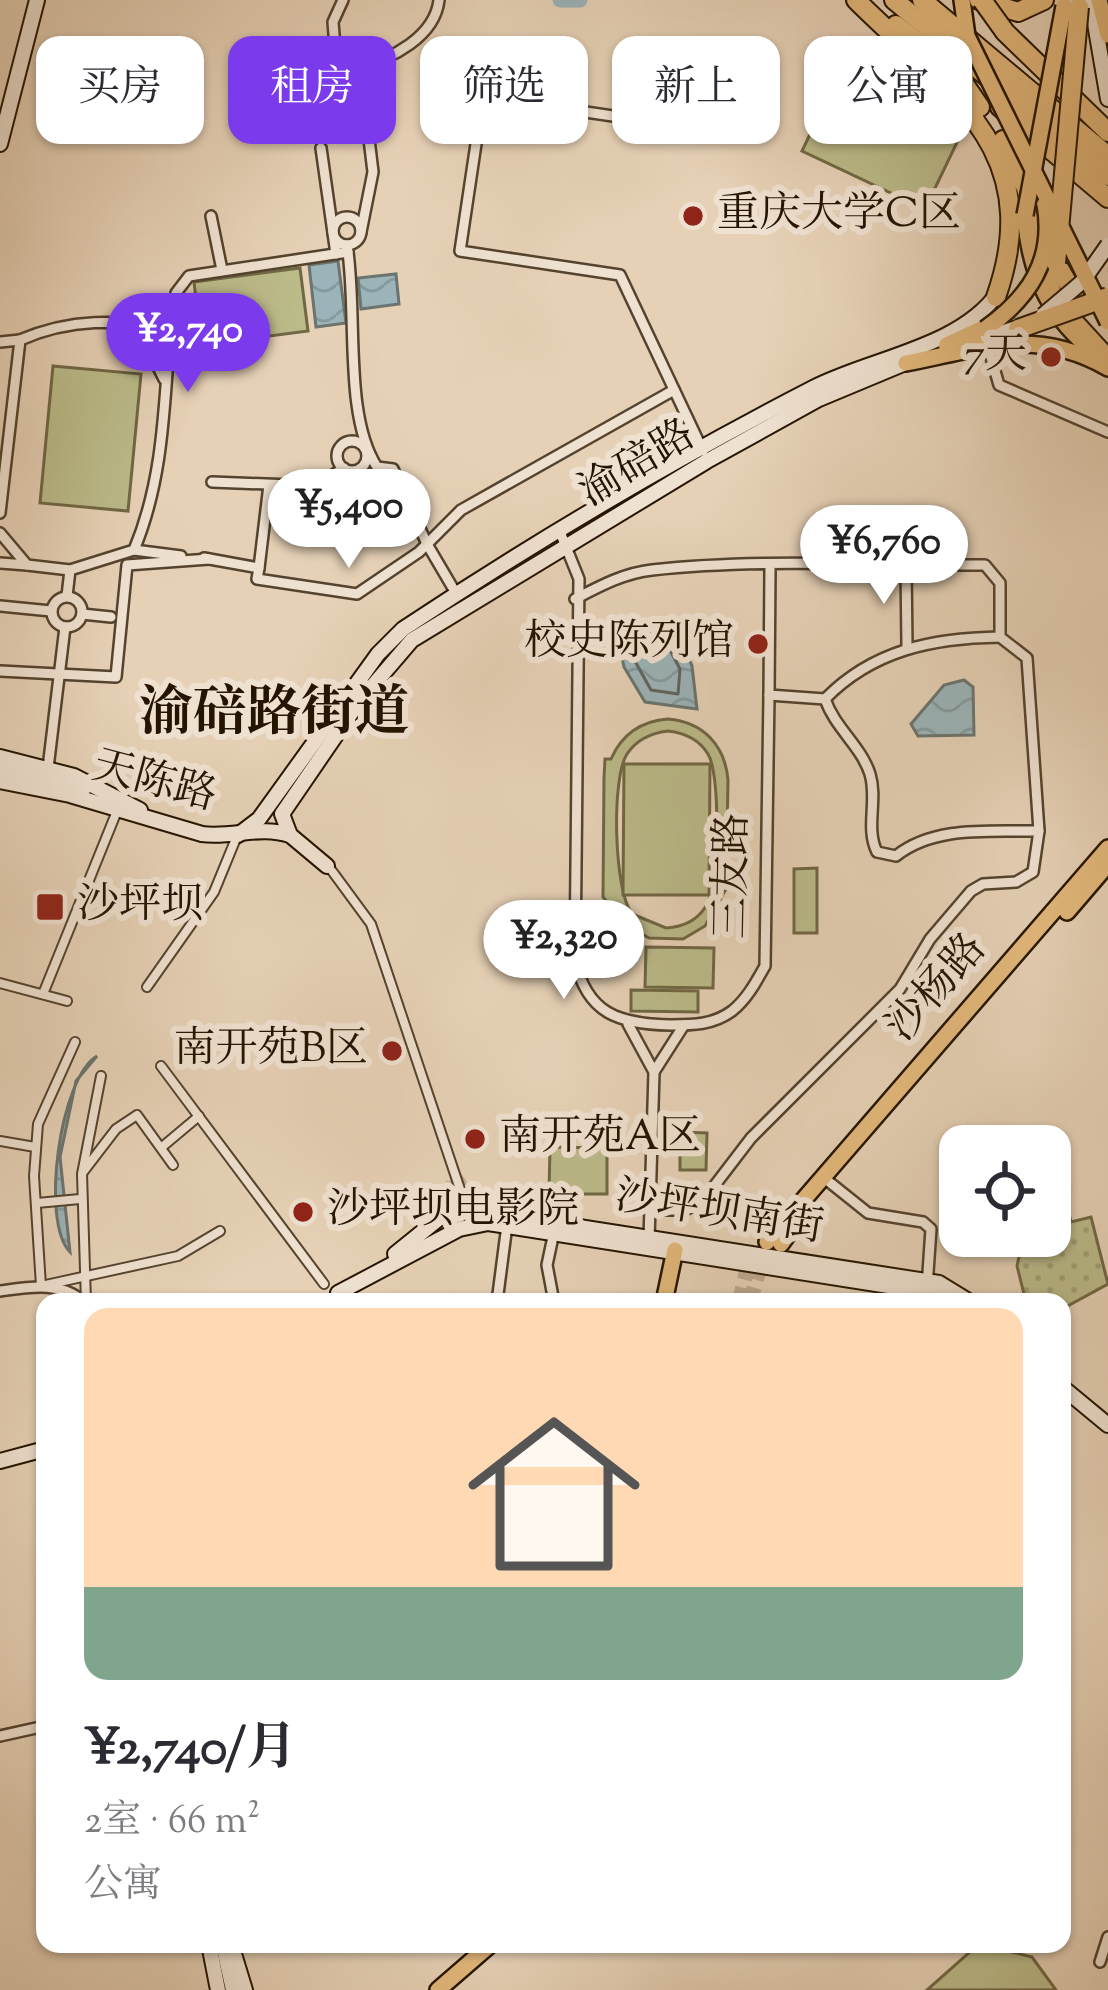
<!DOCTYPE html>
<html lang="zh">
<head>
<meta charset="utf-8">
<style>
  :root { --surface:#fff; --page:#f7f7f7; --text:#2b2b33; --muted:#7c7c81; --line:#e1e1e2; --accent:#7c3aed }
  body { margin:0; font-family:"Sorts Mill Goudy","Noto Serif SC",serif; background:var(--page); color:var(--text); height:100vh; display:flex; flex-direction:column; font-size:45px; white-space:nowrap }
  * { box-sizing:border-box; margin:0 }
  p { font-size:39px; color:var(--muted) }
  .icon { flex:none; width:66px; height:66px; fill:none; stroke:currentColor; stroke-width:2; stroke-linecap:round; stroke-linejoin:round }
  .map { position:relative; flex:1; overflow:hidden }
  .details { position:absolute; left:36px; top:1293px; width:1035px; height:660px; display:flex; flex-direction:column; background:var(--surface); border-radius:24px; box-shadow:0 3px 9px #0004 }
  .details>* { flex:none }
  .top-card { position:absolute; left:36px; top:36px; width:1038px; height:108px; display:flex; gap:24px }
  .controls { position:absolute; left:939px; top:1125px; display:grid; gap:24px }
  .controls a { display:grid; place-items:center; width:132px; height:132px; border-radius:24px; background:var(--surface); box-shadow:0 3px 9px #0004; font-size:60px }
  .price { position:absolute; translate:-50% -102px; padding:0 27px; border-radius:42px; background:#fff; color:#222; font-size:39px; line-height:78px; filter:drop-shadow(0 3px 6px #0008) }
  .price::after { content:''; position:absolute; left:50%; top:72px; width:36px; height:27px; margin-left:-18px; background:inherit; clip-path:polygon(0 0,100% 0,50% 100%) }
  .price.current { background:var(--accent); color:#fff }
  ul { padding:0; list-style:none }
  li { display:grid; align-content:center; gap:24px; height:636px; padding:0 48px }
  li+li { border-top:3px solid var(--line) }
  li span { display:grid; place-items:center; height:372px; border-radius:24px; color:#555 }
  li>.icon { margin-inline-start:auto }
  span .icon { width:216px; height:216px; fill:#fffc; stroke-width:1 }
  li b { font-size:51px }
  .pill { padding:0 42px; border-radius:24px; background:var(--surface); box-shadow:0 3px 9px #0004; font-size:42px; line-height:108px }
  .pill.current { background:var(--accent); color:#fff }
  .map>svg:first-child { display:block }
  .park { fill:url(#park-dots); stroke:#706744; stroke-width:3 }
  .pitch { fill:#bbba89; stroke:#706744; stroke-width:3; fill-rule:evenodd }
  .water { fill:url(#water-waves); stroke:#6b746f; stroke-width:3 }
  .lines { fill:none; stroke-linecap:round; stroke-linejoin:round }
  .shore { stroke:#60645c; stroke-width:3 }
  .river { stroke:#9bb4b9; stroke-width:15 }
  .secondary-tunnel { stroke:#bfab92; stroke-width:14; stroke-dasharray:14 7; stroke-linecap:butt }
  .primary-tunnel { stroke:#bfab92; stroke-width:15; stroke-dasharray:15 8; stroke-linecap:butt }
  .pedestrian-casing { stroke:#54432e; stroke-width:12 }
  .minor-casing { stroke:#54432e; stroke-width:14 }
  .secondary-casing { stroke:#241400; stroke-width:18 }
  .primary-casing { stroke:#241400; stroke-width:20 }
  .motorway-casing { stroke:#241400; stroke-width:22 }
  .pedestrian { stroke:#efe1d0; stroke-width:8 }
  .minor { stroke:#efe1d0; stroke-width:9 }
  .secondary { stroke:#efe1d0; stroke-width:14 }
  .primary { stroke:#e3b87b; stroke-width:15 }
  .motorway { stroke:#e3b87b; stroke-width:18 }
  .secondary-bridge-casing { stroke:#241400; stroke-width:18; stroke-linecap:butt }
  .primary-bridge-casing { stroke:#241400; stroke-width:20; stroke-linecap:butt }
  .motorway-bridge-casing { stroke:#241400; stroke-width:22; stroke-linecap:butt }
  .secondary-bridge { stroke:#efe1d0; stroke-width:14 }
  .primary-bridge { stroke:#e3b87b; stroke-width:15 }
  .motorway-bridge { stroke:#e3b87b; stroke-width:18 }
  .poi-dot { fill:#8f2418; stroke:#efe1d0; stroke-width:4.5 }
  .labels { text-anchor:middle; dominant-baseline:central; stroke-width:12; stroke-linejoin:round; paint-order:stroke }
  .poi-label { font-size:42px; fill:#241400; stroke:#efe1d0; text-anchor:start }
  .street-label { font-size:42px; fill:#241400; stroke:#efe1d0 }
  .district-label { font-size:54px; font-weight:bold; fill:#241400; stroke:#efe1d0 }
</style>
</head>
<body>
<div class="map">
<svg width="1108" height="1990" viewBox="0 0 1108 1990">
  <defs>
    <pattern id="park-dots" width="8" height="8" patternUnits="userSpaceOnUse" patternTransform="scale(3)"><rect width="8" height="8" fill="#bbba89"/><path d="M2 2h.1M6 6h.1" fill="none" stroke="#a19f74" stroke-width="1.8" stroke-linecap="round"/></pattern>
    <pattern id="water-waves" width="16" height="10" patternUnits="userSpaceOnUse" patternTransform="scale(3)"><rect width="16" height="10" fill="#9bb4b9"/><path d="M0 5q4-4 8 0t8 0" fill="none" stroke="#859a9d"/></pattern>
  </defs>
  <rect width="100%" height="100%" fill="#e6d1b6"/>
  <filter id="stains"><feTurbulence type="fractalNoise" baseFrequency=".00167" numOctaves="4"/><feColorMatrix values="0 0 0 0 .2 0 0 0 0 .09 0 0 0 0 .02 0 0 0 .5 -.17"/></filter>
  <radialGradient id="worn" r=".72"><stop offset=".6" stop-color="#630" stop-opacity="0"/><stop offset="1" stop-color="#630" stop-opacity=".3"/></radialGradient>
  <!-- park -->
  <polygon class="park" points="1066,1201 1071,1222 1091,1217 1108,1284 1062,1309 1062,1302 1026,1302 1017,1266 1020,1252 1050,1236"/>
  <!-- pitch -->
  <g class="pitch">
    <polygon points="840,71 963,130 925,209 802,151"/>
    <polygon points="300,268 308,331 201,345 194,282"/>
    <polygon points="53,366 141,374 128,511 40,503"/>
    <path d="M668,719c35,3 57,26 60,61l-2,109 -21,37 -22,13 -34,-1 -23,-13 -23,-28 1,-119 1,-19h6c11,-25 30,-38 57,-40zM668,731c17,2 31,8 40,23 13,21 11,131 -2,152 -9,15 -23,21 -40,22l-34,-14c-18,-23 -21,-135 -5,-160 10,-15 24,-21 41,-23z"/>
    <polygon points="624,764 710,764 709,895 623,895"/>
    <polygon points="817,868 817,933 794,933 794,869"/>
    <polygon points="646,947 714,948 713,988 645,987"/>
    <polygon points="631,990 698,991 698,1012 631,1011"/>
    <polygon points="680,1132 707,1133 706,1170 680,1170"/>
    <polygon points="550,1147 607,1148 607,1194 549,1194"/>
    <polygon points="979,1944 1032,1957 1056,1990 927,1990"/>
  </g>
  <!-- water -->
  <g class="water">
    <polygon points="338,261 346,323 316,327 309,265"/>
    <polygon points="396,274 399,304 361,309 358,278"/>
    <polygon points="674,624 692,666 697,709 645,702 624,667 615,627"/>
    <polygon points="964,680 973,687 974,735 918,736 911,724 944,685"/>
    <path d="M97,1056l-21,25 -16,76 10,95c-30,-30 -10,-175 27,-196z"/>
  </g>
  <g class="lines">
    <!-- shore -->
    <polygon class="shore" points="663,637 680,669 678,694 651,690 636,663 634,640"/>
    <!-- river -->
    <polyline class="river" points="560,0 580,0"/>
    <!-- secondary-tunnel -->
    <g class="secondary-tunnel">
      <polyline points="455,1177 469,1197 490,1207"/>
      <polyline points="442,1216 455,1176"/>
    </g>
    <!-- primary-tunnel -->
    <g class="primary-tunnel">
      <polyline points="739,1302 747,1270 758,1255"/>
      <polyline points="750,1302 758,1274 771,1257"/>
    </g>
    <!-- pedestrian casing -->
    <g class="pedestrian-casing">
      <g id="pedestrian">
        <polyline points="332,871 371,924 472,1225"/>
        <polyline points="0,983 67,1001"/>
        <polyline points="147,987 214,892 237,836"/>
        <polyline points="43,994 117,811"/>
        <polyline points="75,1042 38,1124 34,1176 41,1286 178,1256 220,1231"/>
        <polyline points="161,1066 324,1284"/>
        <polyline points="0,1141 35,1147"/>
        <polyline points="162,1147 199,1116"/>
        <polyline points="83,1172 116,1129 137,1115 173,1165"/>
        <polyline points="37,1203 80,1199"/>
        <polyline points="86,1302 82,1174 101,1076"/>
      </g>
    </g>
    <!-- minor casing -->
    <g class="minor-casing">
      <g id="minor">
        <polyline points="343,0 333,22 336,59 360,65"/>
        <polyline points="300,55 310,100"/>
        <polyline points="277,59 286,105 364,92"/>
        <polyline points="321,148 336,254"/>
        <polyline points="211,216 222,270"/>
        <circle cx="347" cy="231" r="14"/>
        <path d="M361,232l12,-60 -13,-107c32,-5 75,-29 79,-65"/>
        <path d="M347,245c11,67 -4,170 30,222l16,2 34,75 30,51"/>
        <polyline points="123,322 151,353 164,379"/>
        <polyline points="0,342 20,340"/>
        <polyline points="988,347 999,385 1108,432"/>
        <circle cx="352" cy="456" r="15"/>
        <polyline points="703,451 620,275 460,251 483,97 722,132"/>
        <polyline points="212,482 316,486 344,468"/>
        <path d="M0,513l20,-173c53,-23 95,-19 151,-13"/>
        <path d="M560,532l19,47 -4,381c12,54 44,64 95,65 23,0 43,0 62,-14 15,-12 24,-29 33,-45l4,-271"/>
        <polyline points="0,533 27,565 70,570"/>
        <polyline points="134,550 181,556"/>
        <polyline points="204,558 259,568 269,485"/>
        <polyline points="0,563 27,565"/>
        <polyline points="906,566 907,647"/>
        <polyline points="259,568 257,579 357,594 419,552 461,510 674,390"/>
        <path d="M67,596l3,-26 64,-20c31,-74 30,-151 37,-231l5,-26 13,-17 159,-24"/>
        <circle cx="67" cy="612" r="15"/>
        <path d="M575,599c25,-13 49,-26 77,-29 109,-12 224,-4 333,-5l15,18v54c-67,1 -127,13 -175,62l-56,-4 1,-127"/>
        <polyline points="0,606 51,611"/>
        <polyline points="82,614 111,617"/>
        <polyline points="1000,637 1027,658 1039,831"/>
        <polyline points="0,671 116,677 127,565 209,559"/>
        <polyline points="48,768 65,627"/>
        <polyline points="628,1024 654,1072 649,1240"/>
        <polyline points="654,1072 684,1025"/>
        <polyline points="823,1177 868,1213 923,1222 931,1229 927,1287"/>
        <path d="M650,1210h35l17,-8 49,-64 149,-149 30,-50 41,-48 12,-7 33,-2 17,-10 6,-41c-48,1 -104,-6 -143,25l-19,-4c-12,-24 1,-52 -7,-78 -9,-28 -35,-46 -45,-75"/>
        <polyline points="554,1232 547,1265 554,1302"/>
        <path d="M0,1291c30,-4 60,-10 84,11"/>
        <polyline points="497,1302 507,1225"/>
        <polyline points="0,1736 45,1726"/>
        <polyline points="1100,1962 1108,1937"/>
      </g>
    </g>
    <!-- secondary casing -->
    <g class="secondary-casing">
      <g id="secondary">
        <polyline points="1091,0 1108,99"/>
        <polyline points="0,144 37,0"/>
        <polyline points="0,757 74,776 140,810"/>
        <polyline points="0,768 83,790"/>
        <path d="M0,781l70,14 132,39c31,4 58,-9 88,1"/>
        <path d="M238,835l21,-16 119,-165 25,-25c131,-87 270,-169 410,-241 58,-30 146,-40 185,-95"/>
        <polyline points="327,866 290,835 282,814 358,703 412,640 707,461 819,399 915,359"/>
        <polyline points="490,1207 534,1220 939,1283 970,1302"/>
        <polyline points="395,1254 442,1216"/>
        <polyline points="338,1293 459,1229 488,1223 927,1292 951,1302"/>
        <polyline points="1062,1387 1108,1425"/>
        <polyline points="0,1461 45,1449"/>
        <polyline points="209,1944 218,1990"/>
        <polyline points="223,1944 233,1990"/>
        <polyline points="231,1944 245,1990"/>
      </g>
    </g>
    <!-- primary casing -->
    <g class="primary-casing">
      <g id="primary">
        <polyline points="962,0 967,36"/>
        <polyline points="1099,0 1108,35"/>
        <path d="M1025,215c5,56 21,96 64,133"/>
        <path d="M906,363c77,-15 130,-36 202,5"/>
        <polyline points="1067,912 1108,864"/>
        <polyline points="767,1242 1108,848"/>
        <polyline points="781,1244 802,1215"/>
        <polyline points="664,1302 675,1250"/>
        <polyline points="438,1990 491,1944"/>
      </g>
    </g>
    <!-- motorway casing -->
    <g class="motorway-casing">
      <g id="motorway">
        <path d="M856,0c92,92 192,149 140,297"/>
        <polyline points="894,0 1108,176"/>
        <polyline points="922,0 1108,156"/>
        <polyline points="979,0 1018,12 1044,0"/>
        <polyline points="896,25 964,79"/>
        <polyline points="1005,32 1108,132"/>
        <polyline points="956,72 980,107"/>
        <polyline points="1000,107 1108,198"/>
        <polyline points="1003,140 1026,188 1053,299 1108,359"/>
        <polyline points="1056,263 1081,306"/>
        <polyline points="948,346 985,329"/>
      </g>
    </g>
    <!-- pedestrian -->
    <use href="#pedestrian" class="pedestrian"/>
    <!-- minor -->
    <use href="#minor" class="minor"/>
    <!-- secondary -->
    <use href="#secondary" class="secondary"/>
    <!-- primary -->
    <use href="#primary" class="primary"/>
    <!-- motorway -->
    <use href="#motorway" class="motorway"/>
    <!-- secondary-bridge casing -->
    <g class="secondary-bridge-casing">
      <g id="secondary-bridge">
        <polyline points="1043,315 1082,282 1108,245"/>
        <polyline points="988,337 1023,326"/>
      </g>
    </g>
    <!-- primary-bridge casing -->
    <g class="primary-bridge-casing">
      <g id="primary-bridge">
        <polyline points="967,36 1108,322"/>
        <polyline points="1025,215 1064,6"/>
        <path d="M985,329c44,-31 70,-69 60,-125"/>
      </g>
    </g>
    <!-- motorway-bridge casing -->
    <g class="motorway-bridge-casing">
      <g id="motorway-bridge">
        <polyline points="982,0 1005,32"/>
        <polyline points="1056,263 1079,7"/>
        <polyline points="1018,329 1108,297"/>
      </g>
    </g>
    <!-- secondary-bridge -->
    <use href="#secondary-bridge" class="secondary-bridge"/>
    <!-- primary-bridge -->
    <use href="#primary-bridge" class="primary-bridge"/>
    <!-- motorway-bridge -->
    <use href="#motorway-bridge" class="motorway-bridge"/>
  </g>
  <!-- markers -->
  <g class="poi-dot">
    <circle cx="693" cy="216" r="12"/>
    <circle cx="1051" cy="357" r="12"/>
    <circle cx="758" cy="644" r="12"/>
    <rect x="35" y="892" width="30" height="30" rx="6"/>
    <circle cx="392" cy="1051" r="12"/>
    <circle cx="475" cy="1139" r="12"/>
    <circle cx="303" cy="1212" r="12"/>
  </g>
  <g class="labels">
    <!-- poi labels -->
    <g class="poi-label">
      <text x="717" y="216">重庆大学C区</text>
      <text x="1027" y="357" text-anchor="end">7天</text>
      <text x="734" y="644" text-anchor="end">校史陈列馆</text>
      <text x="77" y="907">沙坪坝</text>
      <text x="368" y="1051" text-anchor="end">南开苑B区</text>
      <text x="499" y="1139">南开苑A区</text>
      <text x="327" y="1212">沙坪坝电影院</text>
    </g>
    <!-- street labels -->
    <g class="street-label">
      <text transform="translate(638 465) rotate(-31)">渝碚路</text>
      <text transform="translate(154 783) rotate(15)">天陈路</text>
      <text transform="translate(734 876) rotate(-89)">三友路</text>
      <text transform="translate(938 989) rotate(-49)">沙杨路</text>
      <text transform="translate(719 1214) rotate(9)">沙坪坝南街</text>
    </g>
    <!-- district labels -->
    <g class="district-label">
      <text x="274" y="716">渝碚路街道</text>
    </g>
  </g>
  <rect width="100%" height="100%" filter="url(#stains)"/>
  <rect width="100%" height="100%" fill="url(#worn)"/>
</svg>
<div class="controls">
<a><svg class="icon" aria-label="locate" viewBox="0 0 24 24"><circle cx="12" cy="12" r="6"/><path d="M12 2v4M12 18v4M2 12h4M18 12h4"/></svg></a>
</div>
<b class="price current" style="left:188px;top:395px">¥2,740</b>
<b class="price" style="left:349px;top:571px">¥5,400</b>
<b class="price" style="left:884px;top:607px">¥6,760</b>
<b class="price" style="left:564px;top:1002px">¥2,320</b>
<div class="top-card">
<a class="pill">买房</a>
<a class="pill current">租房</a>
<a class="pill">筛选</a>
<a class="pill">新上</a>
<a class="pill">公寓</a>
</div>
<section class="details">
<ul>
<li><span style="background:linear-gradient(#ffd9b3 75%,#7fa58c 0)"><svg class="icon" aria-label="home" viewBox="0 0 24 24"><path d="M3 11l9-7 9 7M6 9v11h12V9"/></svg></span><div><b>¥2,740/月</b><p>2室 · 66 m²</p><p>公寓</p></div></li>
</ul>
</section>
</div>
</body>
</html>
